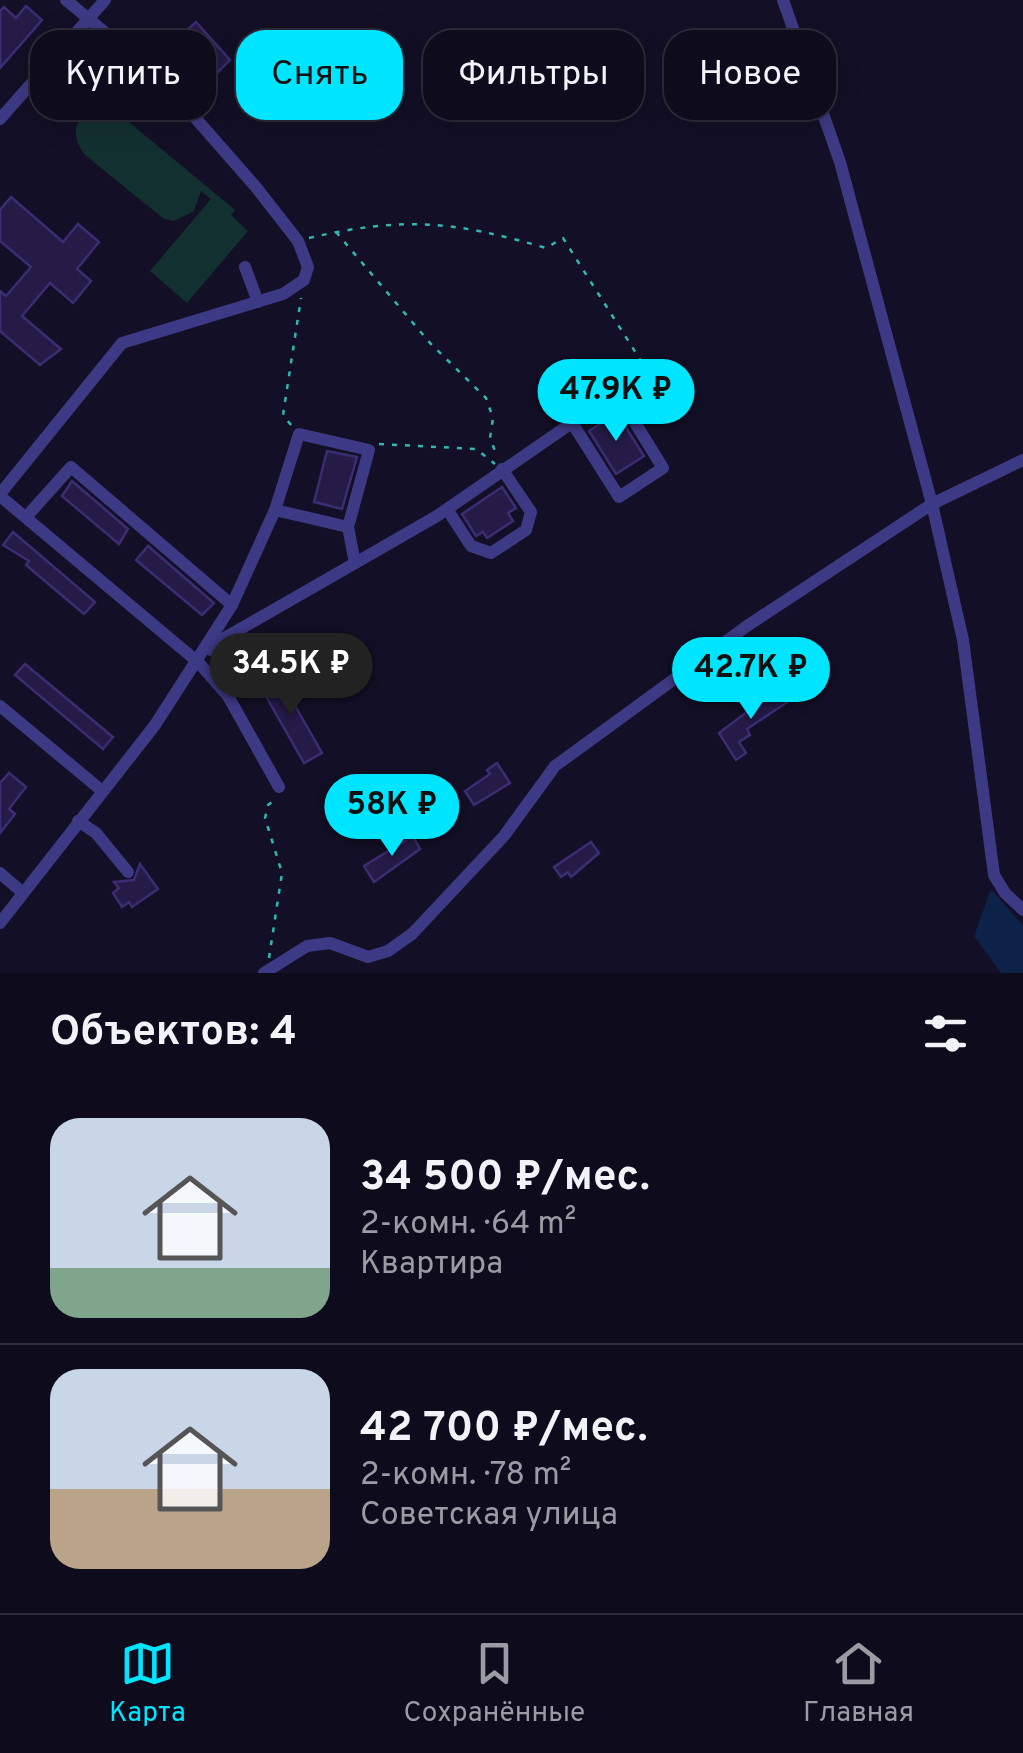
<!DOCTYPE html>
<html lang="ru">
<head>
<meta charset="utf-8">
<style>
  :root { --surface:#0e0b1c; --page:#171425; --text:#f1f3f6; --muted:#9b9ba3; --line:#2e2b3b; --accent:#00e5ff }
  body { margin:0; font-family:Overpass,sans-serif; background:var(--page); color:var(--text); height:100vh; display:flex; flex-direction:column; font-size:38px; white-space:nowrap }
  * { box-sizing:border-box; margin:0 }
  p { font-size:32px; color:var(--muted) }
  .icon { flex:none; width:55px; height:55px; fill:none; stroke:currentColor; stroke-width:2; stroke-linecap:round; stroke-linejoin:round }
  .map { position:relative; height:973px; overflow:hidden }
  .sheet { display:flex; flex-direction:column; background:var(--surface); flex:1 }
  .sheet>* { flex:none }
  .banner { position:absolute; left:30px; top:30px; width:965px; height:90px; display:flex; gap:20px }
  .price { position:absolute; translate:-50% -85px; padding:0 22px; border-radius:35px; background:var(--accent); color:#111; font-size:32px; line-height:65px; filter:drop-shadow(0 2px 5px #0008) }
  .price::after { content:''; position:absolute; left:50%; top:60px; width:30px; height:22px; margin-left:-15px; background:inherit; clip-path:polygon(0 0,100% 0,50% 100%) }
  .price.active { background:#222; color:#fff }
  ul { padding:0; list-style:none }
  li { display:flex; align-items:center; gap:30px; height:250px; padding:0 50px }
  li+li { border-top:2px solid var(--line) }
  li span { display:grid; place-items:center; flex:none; width:280px; height:200px; border-radius:30px; color:#555 }
  li>.icon { margin-inline-start:auto }
  span .icon { width:120px; height:120px; fill:#fffc; stroke-width:1 }
  li b { font-size:42px }
  h2 { display:flex; justify-content:space-between; align-items:center; height:120px; padding:0 50px; font-size:42px }
  .tag { padding:0 35px; border-radius:30px; background:var(--surface); box-shadow:0 5px 25px #0003,0 0 0 2px var(--line); font-size:35px; line-height:90px }
  .tag.active { background:var(--accent); color:#111 }
  .dock { display:flex; justify-content:space-around; align-items:center; height:140px; border-top:2px solid var(--line); background:var(--surface); font-size:28px; color:var(--muted) }
  .dock a { display:grid; justify-items:center; gap:5px }
  .dock .active { color:var(--accent) }
  .map>svg:first-child { display:block }
  .green { fill:#12302f }
  .water { fill:#0c2248 }
  .building { fill:#241b47; stroke:#3b2d73; stroke-width:2.5 }
  .lines { fill:none; stroke-linecap:round; stroke-linejoin:round }
  .path { stroke:#2fb8b0; stroke-width:2.5; stroke-dasharray:5 8; stroke-linecap:butt }
  .minor { stroke:#3d3a85; stroke-width:12 }
</style>
</head>
<body>
<div class="map">
<svg width="1023" height="973" viewBox="0 0 1023 973">
  <rect width="100%" height="100%" fill="#130f26"/>
  <!-- green -->
  <path class="green" d="M101,99l134,111 -4,5 17,16 -61,72 -37,-32 61,-72 -10,-8 -7,20 -20,10 -10,-2 -79,-64c-16,-20 -11,-40 14,-48z"/>
  <!-- water -->
  <polygon class="water" points="991,889 1023,925 1023,973 1001,973 974,936"/>
  <!-- building -->
  <g class="building">
    <polygon points="26,6 42,20 0,68 0,11 4,7 16,18"/>
    <polygon points="196,22 230,60 217,73 211,67 201,71 192,62 197,57 179,37"/>
    <polygon points="11,197 63,242 78,224 99,242 77,269 91,281 73,303 50,283 22,316 61,349 40,365 0,331 0,291 6,296 31,267 0,241 0,210"/>
    <polygon points="617,413 644,456 616,474 589,431"/>
    <polygon points="327,451 357,457 342,509 314,502"/>
    <polygon points="72,481 128,529 119,544 62,496"/>
    <polygon points="502,487 516,508 508,513 513,521 487,538 483,532 476,536 462,514"/>
    <polygon points="13,532 95,602 84,614 26,565 29,561 3,545"/>
    <polygon points="148,546 214,603 202,615 136,560"/>
    <polygon points="25,664 113,737 103,749 15,675"/>
    <polygon points="277,674 322,753 304,763 259,684"/>
    <polygon points="780,687 789,701 747,729 750,735 739,742 746,753 736,760 719,733"/>
    <polygon points="497,763 510,783 474,805 465,791 490,774 487,770"/>
    <polygon points="9,773 26,787 9,809 15,814 0,833 0,783"/>
    <polygon points="413,836 420,849 374,882 364,866"/>
    <polygon points="591,842 599,853 571,877 568,872 561,877 554,867"/>
    <polygon points="140,864 158,889 132,907 129,902 122,907 113,893 119,888 114,882 134,880"/>
  </g>
  <g class="lines">
    <!-- path -->
    <g class="path">
      <polyline points="336,232 430,343 486,398 493,418 490,438 497,456"/>
      <path d="M309,238c95,-22 145,-17 237,10l17,-10 78,123"/>
      <polyline points="291,425 283,415 301,298"/>
      <polyline points="379,444 476,449 495,464"/>
      <polyline points="269,958 282,873 265,818 268,805 276,799"/>
    </g>
    <!-- minor -->
    <g class="minor">
      <polyline points="783,0 840,162 932,504 963,640 994,875 1005,893 1023,910"/>
      <polyline points="0,119 105,0"/>
      <polyline points="245,267 258,302"/>
      <polyline points="571,421 619,497 663,468 616,392"/>
      <polyline points="0,494 122,343 283,294 304,280 308,267 298,241 255,186 162,80 66,0"/>
      <polyline points="0,496 199,663 228,696 279,787"/>
      <polyline points="447,509 471,546 491,553 526,530 531,512 502,469"/>
      <polyline points="348,527 355,563"/>
      <polyline points="232,605 275,510 299,434 369,450 348,527 275,510"/>
      <polyline points="211,650 221,640 437,516 647,371"/>
      <polyline points="0,706 101,790"/>
      <polyline points="78,821 96,833 128,872"/>
      <polyline points="0,873 23,893"/>
      <polyline points="0,923 155,725 232,605 71,467 27,516"/>
      <polyline points="264,973 307,946 330,943 368,957 388,951 412,934 504,836 555,766 747,626 932,504 1023,460"/>
    </g>
  </g>
</svg>
<b class="price" style="left:616px;top:444px">47.9K ₽</b>
<b class="price active" style="left:291px;top:718px">34.5K ₽</b>
<b class="price" style="left:751px;top:722px">42.7K ₽</b>
<b class="price" style="left:392px;top:859px">58K ₽</b>
<div class="banner">
<a class="tag">Купить</a>
<a class="tag active">Снять</a>
<a class="tag">Фильтры</a>
<a class="tag">Новое</a>
</div>
</div>
<section class="sheet">
<h2>Объектов: 4<svg class="icon" aria-label="filters" viewBox="0 0 24 24"><path d="M4 7h16M4 17h16"/><circle cx="9" cy="7" r="2"/><circle cx="15" cy="17" r="2"/></svg></h2>
<ul>
<li><span style="background:linear-gradient(#c9d6e8 75%,#7fa58c 0)"><svg class="icon" aria-label="home" viewBox="0 0 24 24"><path d="M3 11l9-7 9 7M6 9v11h12V9"/></svg></span><div><b>34 500 ₽/мес.</b><p>2-комн. · 64 m²</p><p>Квартира</p></div></li>
<li><span style="background:linear-gradient(#c9d6e8 60%,#b9a48a 0)"><svg class="icon" aria-label="home" viewBox="0 0 24 24"><path d="M3 11l9-7 9 7M6 9v11h12V9"/></svg></span><div><b>42 700 ₽/мес.</b><p>2-комн. · 78 m²</p><p>Советская улица</p></div></li>
</ul>
</section>
<nav class="dock">
<a class="active"><svg class="icon" aria-label="map" viewBox="0 0 24 24"><path d="M3 6l6-2 6 2 6-2v14l-6 2-6-2-6 2zM9 4v14M15 6v14"/></svg>Карта</a>
<a><svg class="icon" aria-label="saved" viewBox="0 0 24 24"><path d="M7 4h10v16l-5-4-5 4z"/></svg>Сохранённые</a>
<a><svg class="icon" aria-label="home" viewBox="0 0 24 24"><path d="M3 11l9-7 9 7M6 9v11h12V9"/></svg>Главная</a>
</nav>
</body>
</html>
